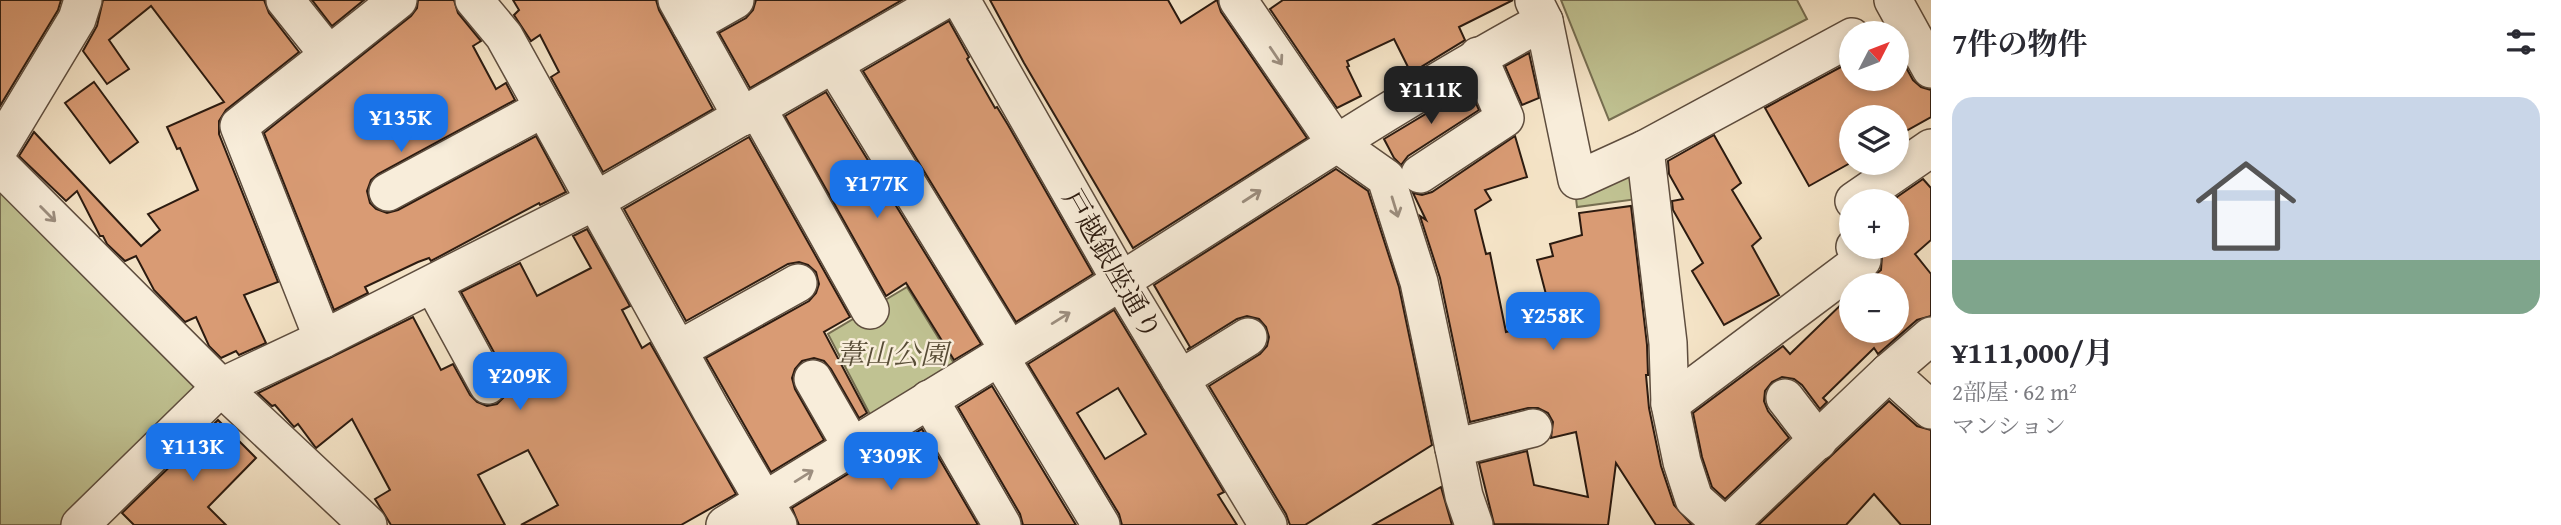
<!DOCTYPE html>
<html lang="ja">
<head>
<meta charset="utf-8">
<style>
  :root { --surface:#fff; --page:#f7f7f7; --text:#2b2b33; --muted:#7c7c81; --accent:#1a73e8 }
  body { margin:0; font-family:"Gentium Book Plus","Noto Serif JP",serif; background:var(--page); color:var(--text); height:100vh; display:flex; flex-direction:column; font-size:26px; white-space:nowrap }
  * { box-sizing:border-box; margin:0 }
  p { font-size:23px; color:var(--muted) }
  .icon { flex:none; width:38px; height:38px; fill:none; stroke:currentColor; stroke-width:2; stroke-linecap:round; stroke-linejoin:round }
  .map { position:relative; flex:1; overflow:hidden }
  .side { display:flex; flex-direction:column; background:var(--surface); width:630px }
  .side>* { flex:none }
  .needle { width:46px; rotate:48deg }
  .tools { position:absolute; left:1839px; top:21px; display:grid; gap:14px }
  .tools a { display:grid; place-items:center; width:70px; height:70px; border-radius:50%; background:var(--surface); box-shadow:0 4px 10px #0003; font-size:35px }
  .price { position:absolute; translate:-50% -60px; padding:0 16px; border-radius:14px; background:var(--accent); color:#fff; font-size:23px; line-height:46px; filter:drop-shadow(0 2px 4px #0008) }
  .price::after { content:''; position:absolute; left:50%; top:42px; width:21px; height:16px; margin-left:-10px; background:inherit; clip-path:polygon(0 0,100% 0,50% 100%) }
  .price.current { background:#222; color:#fff }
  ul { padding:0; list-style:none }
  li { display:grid; align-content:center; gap:14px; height:371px; padding:0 21px }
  li span { display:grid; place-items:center; height:217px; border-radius:21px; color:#555 }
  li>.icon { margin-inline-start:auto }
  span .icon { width:126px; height:126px; fill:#fffc; stroke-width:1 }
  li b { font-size:30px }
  h2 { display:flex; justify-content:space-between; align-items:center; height:84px; padding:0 21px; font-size:30px }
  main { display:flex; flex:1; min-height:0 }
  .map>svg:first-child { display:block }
  .green { fill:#c0c292; stroke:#766e51; stroke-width:2 }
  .building { fill:#d99b74; stroke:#2c1b10; stroke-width:2; fill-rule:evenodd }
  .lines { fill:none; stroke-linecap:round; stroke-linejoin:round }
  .minor-casing { stroke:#5e4d3e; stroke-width:40 }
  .minor { stroke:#f8edda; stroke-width:37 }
  .oneway { stroke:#9c8e7f }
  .labels { text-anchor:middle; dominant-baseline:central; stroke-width:5; stroke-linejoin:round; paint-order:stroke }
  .street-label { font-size:28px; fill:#2c1b10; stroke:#f8edda }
  .park-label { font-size:28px; font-style:italic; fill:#584d37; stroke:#f8edda }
</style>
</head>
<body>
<main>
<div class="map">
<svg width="1931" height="525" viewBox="0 0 1931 525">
  <rect width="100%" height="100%" fill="#f4e3c6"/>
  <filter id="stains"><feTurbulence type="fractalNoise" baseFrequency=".00286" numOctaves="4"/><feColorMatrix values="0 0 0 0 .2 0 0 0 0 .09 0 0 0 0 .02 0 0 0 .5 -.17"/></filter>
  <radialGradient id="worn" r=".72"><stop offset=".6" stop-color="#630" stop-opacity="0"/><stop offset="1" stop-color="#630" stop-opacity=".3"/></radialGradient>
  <!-- green -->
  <g class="green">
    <polygon points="1561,0 1797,0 1807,19 1609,120"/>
    <polygon points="1640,158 1645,198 1577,207 1575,189"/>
    <polygon points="0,166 221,387 81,525 0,525"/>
    <polygon points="907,287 960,373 875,424 828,334"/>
  </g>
  <!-- building -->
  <g class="building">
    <polygon points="0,0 61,0 58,10 0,106"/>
    <polygon points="103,0 264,0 269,13 299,52 226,110 219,121 219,134 278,282 244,295 266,343 239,355 236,351 221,358 209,346 196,317 185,322 154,290 136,256 125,261 107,244 103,236 100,236 77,191 66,201 19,156 34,132 141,246 160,230 148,214 198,190 180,148 177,149 167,127 224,102 151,6 109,40 129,69 107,84 83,51 97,26"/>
    <polygon points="312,0 364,0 332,26"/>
    <polygon points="418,0 454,0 458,13 481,41 473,46 496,89 506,83 515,100 378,174 371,180 367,191 370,203 376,209 387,213 398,210 536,136 566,192 540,205 539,203 431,261 429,258 418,262 365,287 368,293 334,310 264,133 411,16 417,8"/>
    <polygon points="513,0 656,0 659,10 713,109 603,172 551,77 559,72 540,35 531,41 514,15 519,10"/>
    <polygon points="756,0 902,0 750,88 719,33 746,18 753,10"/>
    <polygon points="990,0 1168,0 1181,23 1217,0 1221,12 1307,138 1133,248 1024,63"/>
    <polygon points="1283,0 1513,0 1459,27 1465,40 1411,73 1394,39 1347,61 1349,66 1347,67 1361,96 1337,108 1270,9"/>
    <polygon points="949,21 969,57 967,59 995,108 997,107 1008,125 1093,274 1016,322 863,71"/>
    <polygon points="1897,51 1913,80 1921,87 1931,90 1931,117 1897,136 1897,117 1852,117 1852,162 1809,186 1765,108 1852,61 1852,79 1897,79"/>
    <polygon points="1529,53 1539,98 1522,105 1505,66"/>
    <polygon points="94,82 138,142 110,163 65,103"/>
    <polygon points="1469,88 1479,110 1408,156 1401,165 1394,158 1384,139"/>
    <polygon points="826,92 981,344 954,360 906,283 886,296 785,116"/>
    <polygon points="1714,135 1741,183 1732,190 1761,238 1752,246 1779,295 1724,325 1692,271 1703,263 1673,210 1672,201 1683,199 1669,174 1668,161"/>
    <polygon points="1515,136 1527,177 1485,190 1491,200 1475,210 1486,254 1490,253 1506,332 1553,321 1537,260 1553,256 1550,244 1582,235 1579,213 1631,206 1647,345 1648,375 1646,375 1649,408 1661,466 1674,505 1692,525 1656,525 1616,463 1608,525 1494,524 1479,463 1527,451 1534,485 1588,497 1576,432 1551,438 1553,422 1548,413 1538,408 1528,408 1470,422 1440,278 1420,216 1426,220 1413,193 1422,195 1432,192"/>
    <polygon points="749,137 850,317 824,332 867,413 859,418 831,369 824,361 814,358 802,361 795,369 792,378 795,389 824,440 771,472 706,358 809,301 816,293 819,284 816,272 808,265 799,262 788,264 686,321 624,209"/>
    <polygon points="1336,169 1368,191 1399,287 1432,445 1305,525 1290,525 1286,514 1209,386 1260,354 1267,346 1269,337 1266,327 1259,319 1247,316 1237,319 1187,350 1190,347 1154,285"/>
    <polygon points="1923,179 1931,188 1931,240 1915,254 1931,274 1931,316 1917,320 1878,354 1874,348 1823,398 1827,402 1820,409 1802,385 1794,379 1782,377 1772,382 1765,391 1764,401 1768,411 1789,438 1725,499 1712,487 1702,457 1693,413 1783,346 1790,354 1852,294 1852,331 1897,331 1897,285 1863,285 1881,270 1882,255 1892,247 1897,247 1897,197"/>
    <polygon points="587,229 630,306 622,310 642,348 650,343 736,494 681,525 521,525 558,505 528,450 478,475 505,525 391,525 375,499 390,490 352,419 316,448 298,424 294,427 275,405 272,406 258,393 413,317 441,370 453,364 470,395 477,402 487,406 497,404 506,395 509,385 507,376 461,292 520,263 537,296 591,268 573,236"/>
    <path d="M1114,310l110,182 -6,3 19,30h-115l-3,-11 -91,-150zM1118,388l28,46 -41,25 -28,-46z"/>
    <polygon points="992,386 1076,525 1023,525 1020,514 958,407"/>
    <polygon points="1889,401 1917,426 1931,430 1931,525 1901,525 1874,494 1846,525 1758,525"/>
    <polygon points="218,420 256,458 208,507 226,525 134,525 122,513"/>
    <polygon points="922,429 978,525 799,525 792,508"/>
    <polygon points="1441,487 1452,525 1373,525"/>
  </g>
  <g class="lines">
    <!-- minor casing -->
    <g class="minor-casing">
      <g id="minor">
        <polyline points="285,0 329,55 398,0"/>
        <polyline points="474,0 504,36 711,410 778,525"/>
        <polyline points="677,0 742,117"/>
        <polyline points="961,0 1121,281 1268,525"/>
        <polyline points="1238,0 1335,142 1386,178 1419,282 1464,496 1474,525"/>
        <polyline points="1893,0 1931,69"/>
        <polyline points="1534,1 1544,21 1577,180 1645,149 1852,37"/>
        <polyline points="691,25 735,0"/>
        <polyline points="834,64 1009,350"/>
        <polyline points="757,108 870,310"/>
        <polyline points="0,147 77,19 83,0"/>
        <polyline points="1645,149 1668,343 1670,404 1682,462 1694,499 1723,525"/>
        <polyline points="0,166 221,387 368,525"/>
        <polyline points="1420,174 1505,118 1478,56"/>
        <polyline points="388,192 544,108"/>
        <polyline points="1854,201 1931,148"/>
        <polyline points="433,284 488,385"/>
        <polyline points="323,339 239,126 329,55"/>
        <polyline points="678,350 798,283"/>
        <polyline points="999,356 1101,525"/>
        <polyline points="1889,372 1931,410"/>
        <polyline points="813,379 852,447"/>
        <polyline points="1180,379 1248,337"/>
        <polyline points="1785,398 1818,441"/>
        <polyline points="929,399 1002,525"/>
        <polyline points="1670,404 1862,260 1855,247"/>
        <polyline points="1454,448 1533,428"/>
        <polyline points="80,525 221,387 323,339 595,201 944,0"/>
        <path d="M725,525c132,-82 265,-161 396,-244 140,-88 277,-181 423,-260"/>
        <polyline points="1728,525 1889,372 1931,336"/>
      </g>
    </g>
    <!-- minor -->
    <use href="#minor" class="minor"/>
  </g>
  <!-- one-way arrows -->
  <defs><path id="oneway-shaft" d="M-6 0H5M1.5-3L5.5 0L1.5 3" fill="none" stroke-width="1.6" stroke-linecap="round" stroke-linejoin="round" transform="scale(1.75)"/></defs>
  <g class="oneway">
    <use href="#oneway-shaft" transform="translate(1276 56) rotate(56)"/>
    <use href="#oneway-shaft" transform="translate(1252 196) rotate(-33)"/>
    <use href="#oneway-shaft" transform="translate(1395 207) rotate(73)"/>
    <use href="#oneway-shaft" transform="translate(48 214) rotate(45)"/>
    <use href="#oneway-shaft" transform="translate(1061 318) rotate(-32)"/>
    <use href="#oneway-shaft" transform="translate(804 476) rotate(-32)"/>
  </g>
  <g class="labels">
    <!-- street labels -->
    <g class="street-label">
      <text transform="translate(1113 264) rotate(60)">戸越銀座通り</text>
    </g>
    <!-- park labels -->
    <g class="park-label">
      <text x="892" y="353">葦山公園</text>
    </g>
  </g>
  <rect width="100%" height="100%" filter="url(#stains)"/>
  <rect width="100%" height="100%" fill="url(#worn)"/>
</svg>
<div class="tools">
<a><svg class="needle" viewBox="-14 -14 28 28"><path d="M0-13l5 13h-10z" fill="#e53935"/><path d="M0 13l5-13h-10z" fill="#7c7c81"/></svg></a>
<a><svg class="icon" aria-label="layers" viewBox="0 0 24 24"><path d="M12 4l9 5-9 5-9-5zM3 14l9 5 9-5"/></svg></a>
<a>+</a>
<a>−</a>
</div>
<b class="price current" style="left:1431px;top:126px">¥111K</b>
<b class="price" style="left:401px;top:154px">¥135K</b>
<b class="price" style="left:877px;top:220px">¥177K</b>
<b class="price" style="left:1553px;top:352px">¥258K</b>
<b class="price" style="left:520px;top:412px">¥209K</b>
<b class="price" style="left:193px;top:483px">¥113K</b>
<b class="price" style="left:891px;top:492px">¥309K</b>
</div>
<section class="side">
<h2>7件の物件<svg class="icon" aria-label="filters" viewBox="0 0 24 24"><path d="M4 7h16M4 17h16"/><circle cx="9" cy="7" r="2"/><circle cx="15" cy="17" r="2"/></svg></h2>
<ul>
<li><span style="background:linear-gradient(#c9d6e8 75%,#7fa58c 0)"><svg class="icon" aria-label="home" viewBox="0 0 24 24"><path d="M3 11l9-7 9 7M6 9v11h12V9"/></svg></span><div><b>¥111,000/月</b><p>2部屋 · 62 m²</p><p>マンション</p></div></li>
</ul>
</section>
</main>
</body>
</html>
